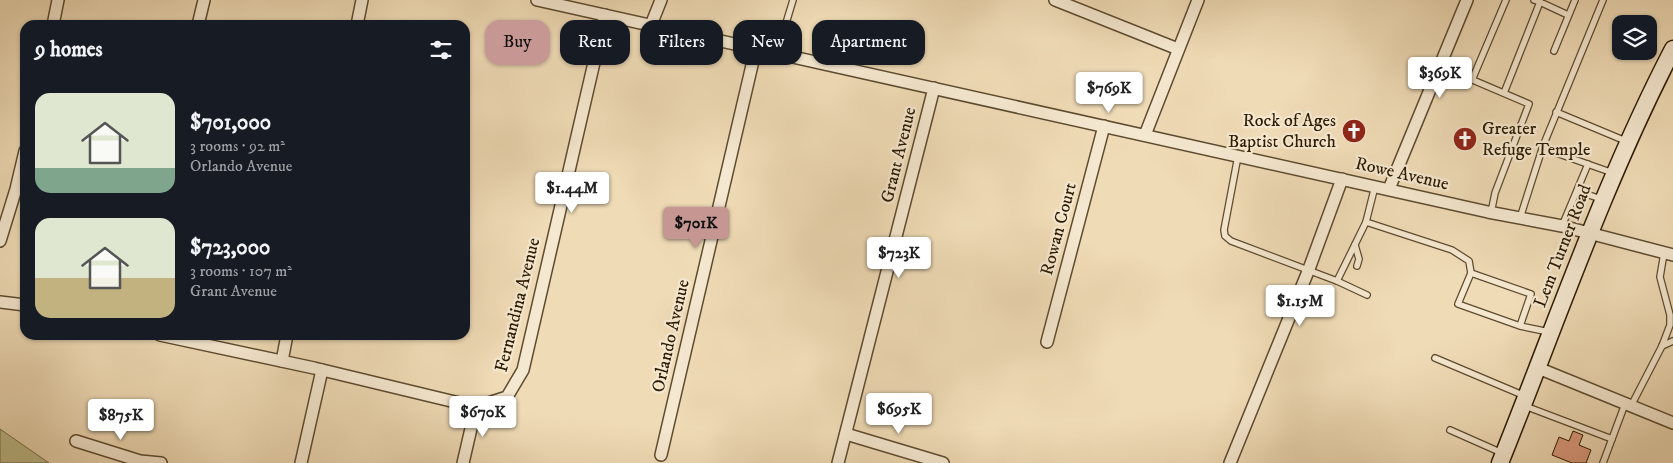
<!DOCTYPE html>
<html lang="en">
<head>
<meta charset="utf-8">
<style>
  :root { --surface:#171b24; --page:#20242c; --text:#f1f3f6; --muted:#9ea1a6; --accent:#c59692 }
  body { margin:0; font-family:"IM FELL DW Pica",serif; background:var(--page); color:var(--text); height:100vh; display:flex; flex-direction:column; font-size:19px; white-space:nowrap }
  * { box-sizing:border-box; margin:0 }
  p { font-size:16px; color:var(--muted) }
  .icon { flex:none; width:28px; height:28px; fill:none; stroke:currentColor; stroke-width:2; stroke-linecap:round; stroke-linejoin:round }
  .map { position:relative; flex:1; overflow:hidden }
  .sheet { position:absolute; left:20px; top:20px; width:450px; height:320px; display:flex; flex-direction:column; background:var(--surface); border-radius:15px; box-shadow:0 1px 4px #0004 }
  .sheet>* { flex:none }
  .top-card { position:absolute; left:485px; top:20px; width:475px; height:45px; display:flex; gap:10px }
  .controls { position:absolute; left:1612px; top:15px; display:grid; gap:10px }
  .controls a { display:grid; place-items:center; width:45px; height:45px; border-radius:10px; background:var(--surface); box-shadow:0 1px 4px #0004; font-size:25px }
  .price { position:absolute; translate:-50% -42px; padding:0 11px; border-radius:5px; background:#fff; color:#222; font-size:16px; line-height:32px; filter:drop-shadow(0 1px 2px #0008) }
  .price::after { content:''; position:absolute; left:50%; top:30px; width:15px; height:11px; margin-left:-8px; background:inherit; clip-path:polygon(0 0,100% 0,50% 100%) }
  .price.on { background:var(--accent); color:#111 }
  ul { padding:0; list-style:none }
  li { display:flex; align-items:center; gap:15px; height:125px; padding:0 15px }
  li span { display:grid; place-items:center; flex:none; width:140px; height:100px; border-radius:15px; color:#555 }
  li>.icon { margin-inline-start:auto }
  span .icon { width:60px; height:60px; fill:#fffc; stroke-width:1 }
  li b { font-size:21px }
  h2 { display:flex; justify-content:space-between; align-items:center; height:60px; padding:0 15px; font-size:21px }
  .tag { padding:0 18px; border-radius:15px; background:var(--surface); box-shadow:0 1px 4px #0004; font-size:18px; line-height:45px }
  .tag.on { background:var(--accent); color:#111 }
  .map>svg:first-child { display:block }
  .green { fill:#bebe8b; stroke:#756c46 }
  .building { fill:#db9a7e; stroke:#2c1b02 }
  .lines { fill:none; stroke-linecap:round; stroke-linejoin:round }
  .lane-casing { stroke:#5d4b2f; stroke-width:8 }
  .street-casing { stroke:#5d4b2f; stroke-width:14 }
  .secondary-casing { stroke:#2c1b02; stroke-width:19 }
  .lane { stroke:#f5e8d0; stroke-width:5.5 }
  .street { stroke:#f5e8d0; stroke-width:11 }
  .secondary { stroke:#f5e8d0; stroke-width:16 }
  .labels { text-anchor:middle; dominant-baseline:central; stroke-width:4.5; stroke-linejoin:round; paint-order:stroke }
  .poi-label { font-size:18px; fill:#2c1b02; stroke:#f5e8d0; text-anchor:end }
  .street-label { font-size:18px; fill:#2c1b02; stroke:#f5e8d0 }
</style>
</head>
<body>
<div class="map">
<svg width="1673" height="463" viewBox="0 0 1673 463">
  <rect width="100%" height="100%" fill="#efdbb6"/>
  <filter id="stains"><feTurbulence type="fractalNoise" baseFrequency=".004" numOctaves="4"/><feColorMatrix values="0 0 0 0 .2 0 0 0 0 .09 0 0 0 0 .02 0 0 0 .5 -.17"/></filter>
  <radialGradient id="worn" r=".72"><stop offset=".6" stop-color="#630" stop-opacity="0"/><stop offset="1" stop-color="#630" stop-opacity=".3"/></radialGradient>
  <!-- green -->
  <polygon class="green" points="0,429 49,463 0,463"/>
  <!-- building -->
  <polygon class="building" points="1573,431 1583,435 1579,445 1591,450 1586,463 1572,463 1552,455 1559,437 1569,441"/>
  <g class="lines">
    <!-- lane casing -->
    <g class="lane-casing">
      <g id="lane">
        <polyline points="1540,0 1540,2 1568,15"/>
        <polyline points="1554,51 1575,0"/>
        <polyline points="777,53 793,0"/>
        <polyline points="1440,66 1529,104 1495,193 1491,213"/>
        <polyline points="1472,80 1506,0"/>
        <polyline points="1504,93 1540,2 1534,0"/>
        <polyline points="1556,112 1628,142"/>
        <polyline points="1542,148 1613,173"/>
        <polyline points="1238,156 1224,230 1225,236 1231,241 1337,281 1366,222"/>
        <polyline points="1375,186 1366,222 1452,250 1469,261 1471,273"/>
        <polyline points="1577,191 1601,199"/>
        <polyline points="1520,218 1543,146 1603,0"/>
        <polyline points="1562,226 1588,164"/>
        <polyline points="1355,245 1359,259 1357,266"/>
        <polyline points="1337,281 1367,295"/>
        <polyline points="1520,326 1458,304 1471,273 1531,294 1520,326 1549,332"/>
        <polyline points="1662,346 1673,341"/>
        <polyline points="1435,358 1525,396"/>
        <polyline points="1525,406 1612,439"/>
        <polyline points="1631,406 1662,346 1670,325 1670,315 1660,277 1664,253"/>
        <polyline points="1450,430 1502,453"/>
        <polyline points="1603,463 1625,404"/>
      </g>
    </g>
    <!-- street casing -->
    <g class="street-casing">
      <g id="street">
        <polyline points="537,0 1488,212 1562,226 1673,255"/>
        <polyline points="1055,0 1178,49"/>
        <polyline points="53,25 58,0"/>
        <polyline points="198,25 204,0"/>
        <polyline points="357,25 362,0"/>
        <polyline points="651,25 661,0"/>
        <polyline points="1145,135 1198,0"/>
        <polyline points="1389,189 1467,0"/>
        <polyline points="0,241 16,189 25,151"/>
        <polyline points="0,302 25,305"/>
        <polyline points="160,335 314,368 476,407 507,397 523,370 605,15"/>
        <polyline points="1047,342 1104,126"/>
        <polyline points="282,361 287,335"/>
        <polyline points="1538,368 1673,423"/>
        <polyline points="846,434 943,463"/>
        <polyline points="76,441 140,461 161,463"/>
        <polyline points="661,455 756,48"/>
        <polyline points="301,463 322,370"/>
        <polyline points="463,463 476,407"/>
        <polyline points="838,463 934,88"/>
        <polyline points="1230,463 1309,269 1342,179"/>
      </g>
    </g>
    <!-- secondary casing -->
    <g class="secondary-casing">
      <path id="secondary" d="M1500,463c56,-139 104,-281 173,-414"/>
    </g>
    <!-- lane -->
    <use href="#lane" class="lane"/>
    <!-- street -->
    <use href="#street" class="street"/>
    <!-- secondary -->
    <use href="#secondary" class="secondary"/>
  </g>
  <!-- icons -->
  <defs>
    <g id="church-disc" transform="scale(1.25)"><circle r="9.5" fill="#8f2418" stroke="#f5e8d0"/><path d="M-1.2-6h2.4v3.5h3.3v2.4h-3.3V6h-2.4V-.1h-3.3v-2.4h3.3Z" fill="#fff"/></g>
  </defs>
  <g fill-rule="evenodd">
    <use href="#church-disc" x="1354" y="131"/>
    <use href="#church-disc" x="1465" y="139"/>
  </g>
  <g class="labels">
    <!-- poi labels -->
    <g class="poi-label">
      <text x="1336" y="121">Rock of Ages<tspan x="1336" dy="21">Baptist Church</tspan></text>
      <text x="1482" y="129" text-anchor="start">Greater<tspan x="1482" dy="21">Refuge Temple</tspan></text>
    </g>
    <!-- street labels -->
    <g class="street-label">
      <text transform="translate(899 155) rotate(-76)">Grant Avenue</text>
      <text transform="translate(1402 174) rotate(13)">Rowe Avenue</text>
      <text transform="translate(1059 229) rotate(-75)">Rowan Court</text>
      <text transform="translate(1563 246) rotate(-69)">Lem Turner Road</text>
      <text transform="translate(518 305) rotate(-76)">Fernandina Avenue</text>
      <text transform="translate(671 336) rotate(-77)">Orlando Avenue</text>
    </g>
  </g>
  <rect width="100%" height="100%" filter="url(#stains)"/>
  <rect width="100%" height="100%" fill="url(#worn)"/>
</svg>
<div class="controls">
<a><svg class="icon" aria-label="layers" viewBox="0 0 24 24"><path d="M12 4l9 5-9 5-9-5zM3 14l9 5 9-5"/></svg></a>
</div>
<b class="price" style="left:1440px;top:99px">$369K</b>
<b class="price" style="left:1109px;top:114px">$769K</b>
<b class="price" style="left:572px;top:214px">$1.44M</b>
<b class="price on" style="left:696px;top:249px">$701K</b>
<b class="price" style="left:899px;top:279px">$723K</b>
<b class="price" style="left:1300px;top:327px">$1.15M</b>
<b class="price" style="left:899px;top:435px">$695K</b>
<b class="price" style="left:483px;top:438px">$670K</b>
<b class="price" style="left:121px;top:441px">$875K</b>
<div class="top-card">
<a class="tag on">Buy</a>
<a class="tag">Rent</a>
<a class="tag">Filters</a>
<a class="tag">New</a>
<a class="tag">Apartment</a>
</div>
<section class="sheet">
<h2>9 homes<svg class="icon" aria-label="filters" viewBox="0 0 24 24"><path d="M4 7h16M4 17h16"/><circle cx="9" cy="7" r="2"/><circle cx="15" cy="17" r="2"/></svg></h2>
<ul>
<li><span style="background:linear-gradient(#dfe7d0 75%,#7fa58c 0)"><svg class="icon" aria-label="home" viewBox="0 0 24 24"><path d="M3 11l9-7 9 7M6 9v11h12V9"/></svg></span><div><b>$701,000</b><p>3 rooms · 92 m²</p><p>Orlando Avenue</p></div></li>
<li><span style="background:linear-gradient(#dfe7d0 60%,#c2b280 0)"><svg class="icon" aria-label="home" viewBox="0 0 24 24"><path d="M3 11l9-7 9 7M6 9v11h12V9"/></svg></span><div><b>$723,000</b><p>3 rooms · 107 m²</p><p>Grant Avenue</p></div></li>
</ul>
</section>
</div>
</body>
</html>
